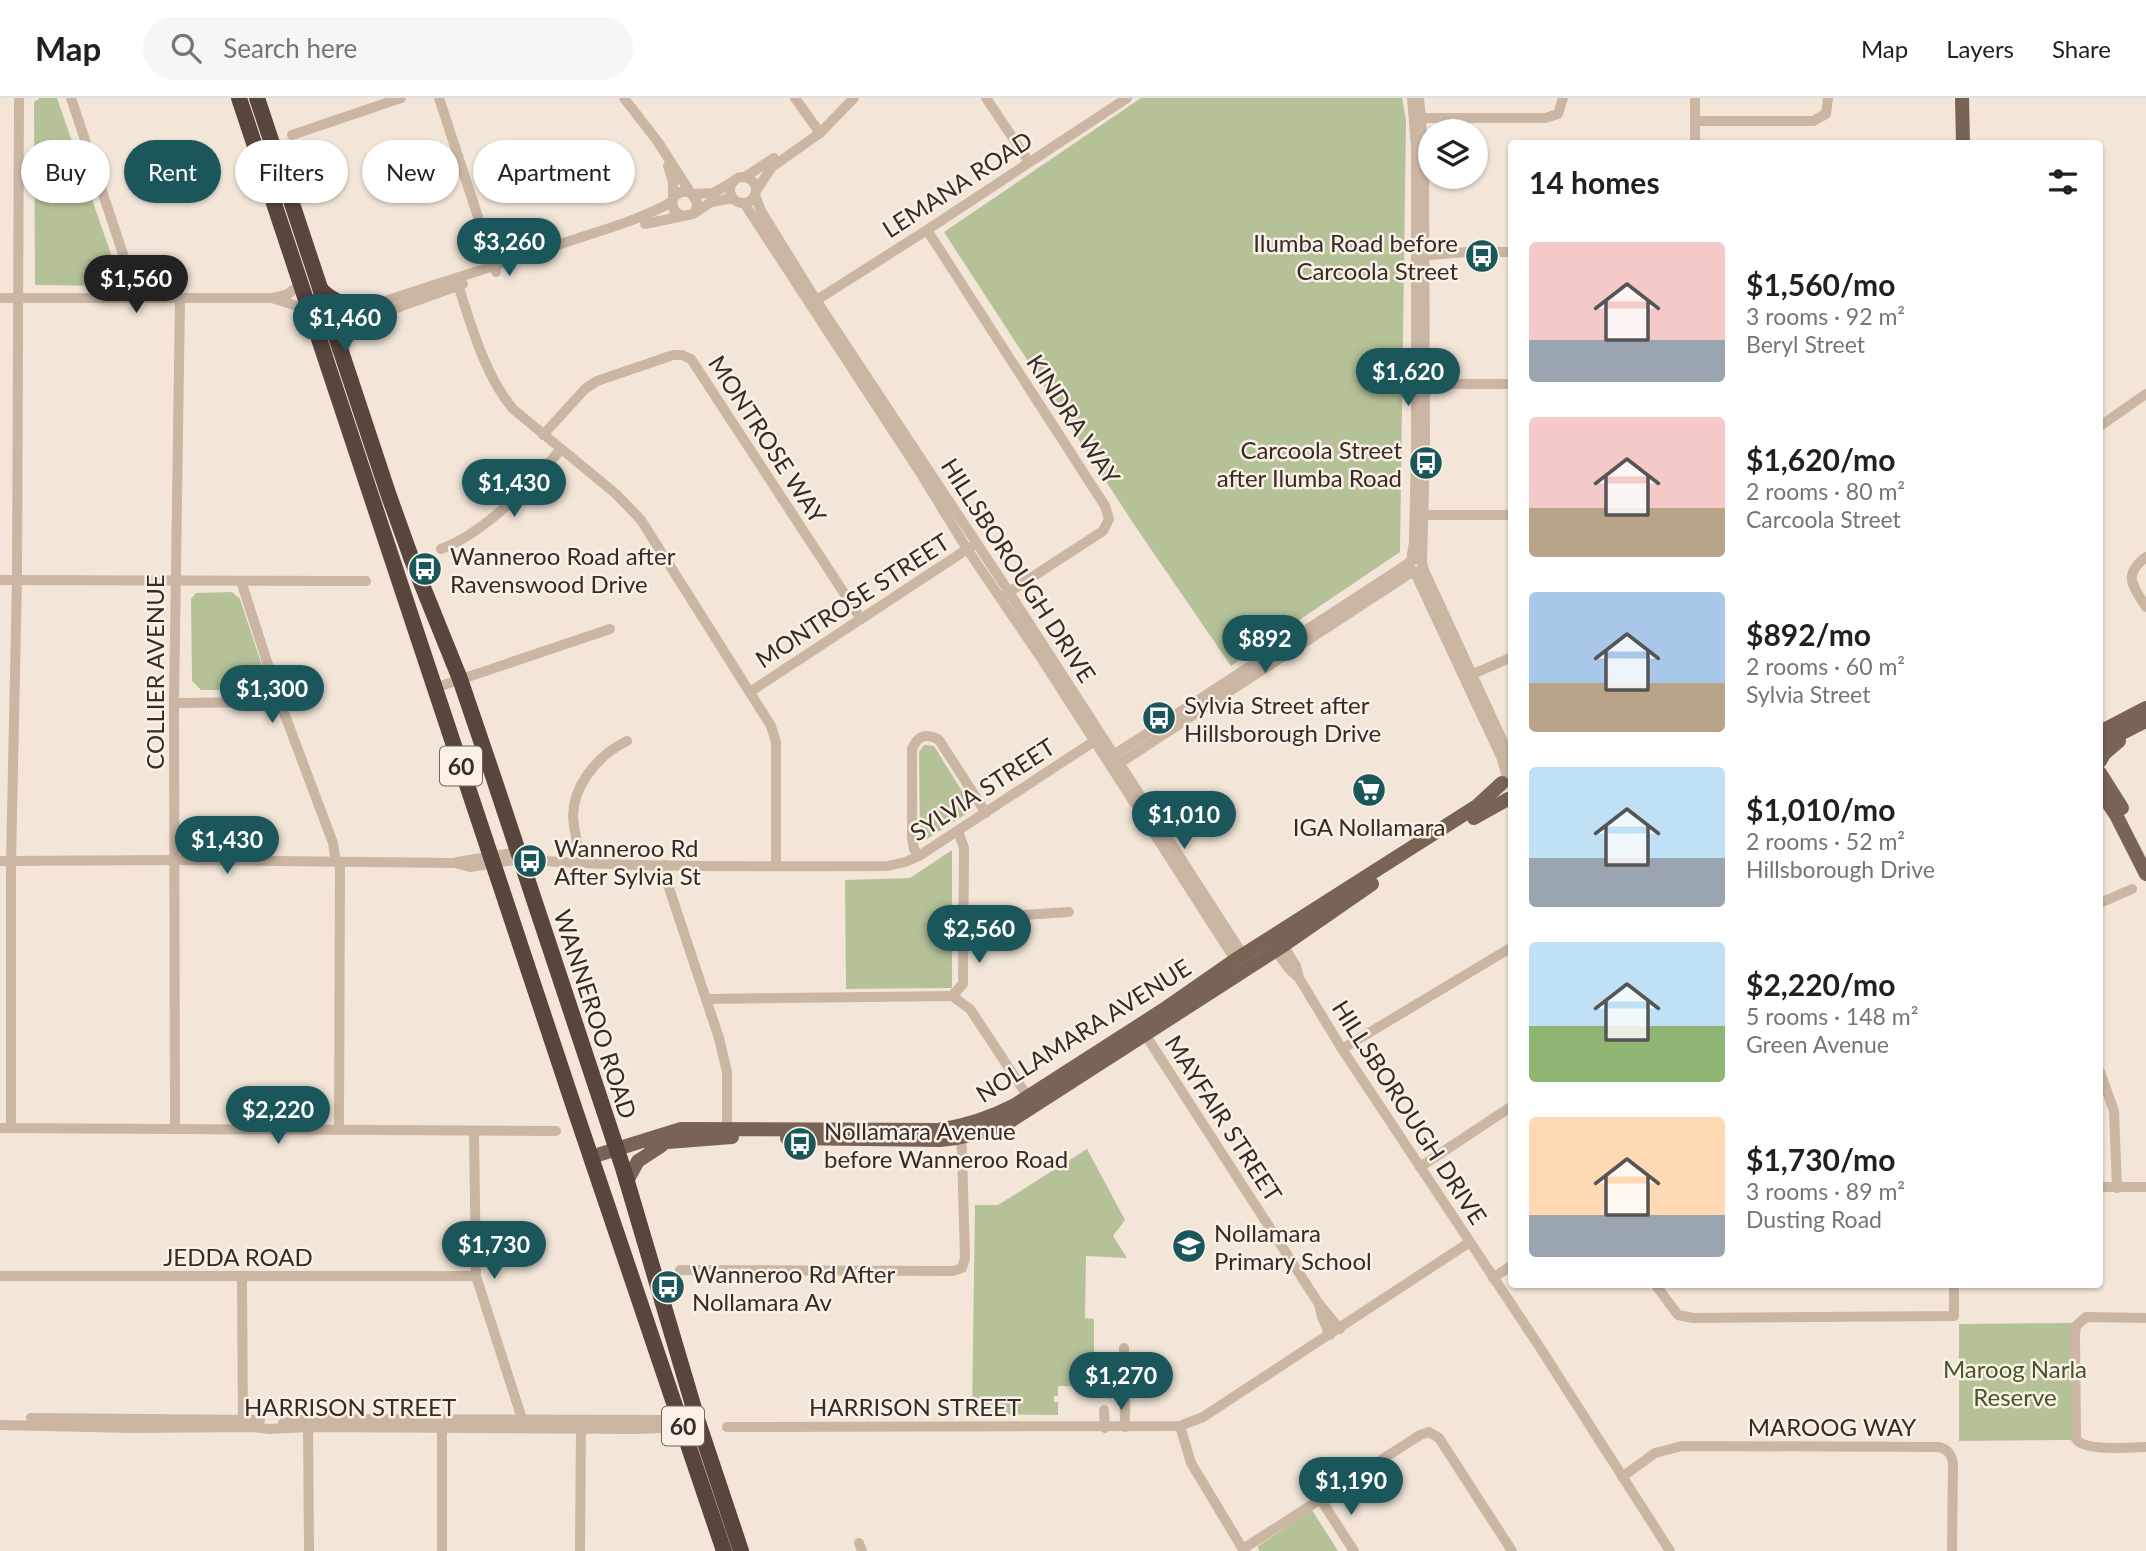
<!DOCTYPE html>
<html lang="en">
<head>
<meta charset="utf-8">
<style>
  :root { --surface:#fff; --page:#f6f6f6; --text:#202124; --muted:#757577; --line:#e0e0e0; --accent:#1a565a }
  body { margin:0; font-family:Lato,sans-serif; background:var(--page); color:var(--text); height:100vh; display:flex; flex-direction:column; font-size:26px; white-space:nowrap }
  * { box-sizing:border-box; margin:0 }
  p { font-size:23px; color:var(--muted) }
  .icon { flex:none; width:38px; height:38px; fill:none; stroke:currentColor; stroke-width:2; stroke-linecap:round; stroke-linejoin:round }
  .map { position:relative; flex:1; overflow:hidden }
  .panel { position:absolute; left:1508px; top:42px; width:595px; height:1148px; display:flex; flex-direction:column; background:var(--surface); border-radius:7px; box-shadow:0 2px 5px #0004 }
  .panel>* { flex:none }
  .hud { position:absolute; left:21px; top:42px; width:665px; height:63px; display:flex; gap:14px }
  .controls { position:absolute; left:1418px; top:21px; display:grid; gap:14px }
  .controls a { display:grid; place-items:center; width:70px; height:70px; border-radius:50%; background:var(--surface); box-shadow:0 2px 5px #0004; font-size:35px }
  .price { position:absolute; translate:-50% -60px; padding:0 16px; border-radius:24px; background:var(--accent); color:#fff; font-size:23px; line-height:46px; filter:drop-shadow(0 2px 4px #0008) }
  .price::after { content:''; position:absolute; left:50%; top:42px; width:21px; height:16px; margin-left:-10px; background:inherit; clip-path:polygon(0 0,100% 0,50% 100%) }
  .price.active { background:#222; color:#fff }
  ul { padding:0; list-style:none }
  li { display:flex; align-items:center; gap:21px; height:175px; padding:0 21px }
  li span { display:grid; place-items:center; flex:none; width:196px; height:140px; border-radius:7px; color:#555 }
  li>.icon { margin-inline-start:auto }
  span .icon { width:84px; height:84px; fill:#fffc; stroke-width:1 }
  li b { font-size:30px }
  h2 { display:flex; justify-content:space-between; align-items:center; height:84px; padding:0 21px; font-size:30px }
  .chip { padding:0 24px; border-radius:32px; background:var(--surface); box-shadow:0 2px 5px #0004; font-size:24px; line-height:63px }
  .chip.active { background:var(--accent); color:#fff }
  header { display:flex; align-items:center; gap:42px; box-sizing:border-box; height:98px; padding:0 35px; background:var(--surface); border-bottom:2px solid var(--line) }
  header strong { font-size:33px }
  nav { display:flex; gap:38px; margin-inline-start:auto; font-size:24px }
  .search { width:490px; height:63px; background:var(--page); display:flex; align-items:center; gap:18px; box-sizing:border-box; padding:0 24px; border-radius:38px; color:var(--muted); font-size:26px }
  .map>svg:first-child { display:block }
  .green { fill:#b5c298 }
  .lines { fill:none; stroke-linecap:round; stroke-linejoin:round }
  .minor { stroke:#cbb6a4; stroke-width:10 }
  .major { stroke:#796256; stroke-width:14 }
  .highway { stroke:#58453d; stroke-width:16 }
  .labels { text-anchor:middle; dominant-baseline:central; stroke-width:5; stroke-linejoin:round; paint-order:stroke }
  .shield { fill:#faf0e5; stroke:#71665f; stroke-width:2 }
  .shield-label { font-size:23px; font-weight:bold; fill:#362b26 }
  .street-label { font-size:24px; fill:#362b26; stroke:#faf0e5 }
  .poi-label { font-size:24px; fill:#362b26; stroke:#faf0e5; text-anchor:start }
  .park-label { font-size:24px; fill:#465629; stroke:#faf0e5 }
</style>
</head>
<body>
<header>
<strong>Map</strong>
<div class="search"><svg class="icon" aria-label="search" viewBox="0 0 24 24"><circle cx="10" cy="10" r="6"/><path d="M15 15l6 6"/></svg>Search here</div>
<nav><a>Map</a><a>Layers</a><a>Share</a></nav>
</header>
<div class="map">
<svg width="2146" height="1453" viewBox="0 0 2146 1453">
  <rect width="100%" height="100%" fill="#f3e6d9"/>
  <!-- green -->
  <g class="green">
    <polygon points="40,0 57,0 122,188 35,187 34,4"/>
    <polygon points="1141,0 1402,0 1406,22 1400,454 1231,568 1135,428 944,134"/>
    <polygon points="232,494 240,501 267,583 256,592 201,592 192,583 191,501 196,495"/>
    <polygon points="924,647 934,648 970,706 969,714 927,741 920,738 919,654"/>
    <polygon points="952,752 952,890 846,891 845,782 910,780"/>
    <polygon points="1087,1051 1125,1122 1113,1138 1127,1160 1086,1158 1085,1220 1094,1221 1094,1289 1058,1288 1058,1298 1054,1298 1054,1304 1058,1304 1058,1317 972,1316 975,1107 998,1107"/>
    <polygon points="2072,1225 2072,1342 1959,1343 1959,1226"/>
    <polygon points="1312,1412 1338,1453 1259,1453 1258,1448"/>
  </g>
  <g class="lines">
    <!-- minor -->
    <g class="minor">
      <polyline points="71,0 131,180 134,201"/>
      <polyline points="439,0 496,174"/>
      <polyline points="624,0 658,44 690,94"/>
      <polyline points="795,0 820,35"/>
      <polyline points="986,0 1029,64"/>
      <polyline points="1419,0 1424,58 1425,356 1422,464"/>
      <polyline points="1417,20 1545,20 1558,16 1563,0"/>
      <polyline points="1695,23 1813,23 1826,16 1828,0"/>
      <polyline points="292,37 401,0"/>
      <polyline points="1695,46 1695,0"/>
      <polyline points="668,68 673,84 673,100"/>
      <polyline points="745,79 774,60"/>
      <circle cx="743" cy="92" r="13"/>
      <polyline points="756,93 772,69 820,35 854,0"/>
      <polyline points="693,96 713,95 733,84"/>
      <polyline points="755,97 761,113 816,202 1009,494 1247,863"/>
      <polyline points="744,105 921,376 967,451 1043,563 1238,866"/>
      <path d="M696,112l1,-8 -7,-10h-10l-7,6c-2,9 1,15 10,18l10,-2 18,-12 22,-4"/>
      <polyline points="645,126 683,118"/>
      <polyline points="927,132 1105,408 1109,421 1103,433 1003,498"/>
      <polyline points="1417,158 1467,154 1512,154"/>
      <path d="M456,181c15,44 27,94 57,130l103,85 25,26 130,206 5,16v124"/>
      <polyline points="0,200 272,200 288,196 301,186"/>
      <polyline points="272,200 300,209 310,217"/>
      <polyline points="812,205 927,132 1127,0"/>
      <path d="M329,254l-2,-19 3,-13c77,-28 154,-50 231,-76 38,-13 76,-23 111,-42"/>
      <polyline points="342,257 351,232 366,221 463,186"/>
      <polyline points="1418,286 1512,286"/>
      <polyline points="2100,328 2146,296"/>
      <polyline points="543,337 585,291 597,283 673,257 682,257 691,261 861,521"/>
      <polyline points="1417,417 1512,417"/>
      <path d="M441,451c42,-15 91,-65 120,-100"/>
      <path d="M2146,459c-24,18 -13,29 0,50"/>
      <polyline points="1411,463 1414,444 1416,349 1416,48 1412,0"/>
      <polyline points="1423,470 1512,663"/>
      <polyline points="1415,475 1502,661 1507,679"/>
      <polyline points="0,482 366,483"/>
      <polyline points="241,483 280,604 333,745 336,764"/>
      <polyline points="1466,579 1512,559"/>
      <polyline points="435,590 610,531"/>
      <polyline points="750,594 972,448"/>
      <polyline points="174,605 280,604"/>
      <polyline points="1109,660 1409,465"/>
      <polyline points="1114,669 1412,474 1421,473 1423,467 1420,462 1414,461 1409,465 1412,474"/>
      <polyline points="958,733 964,750 963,886 952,898 970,911 1032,1005"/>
      <path d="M919,758l-5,-7 -2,-11v-89c6,-14 14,-16 27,-9l47,73"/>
      <polyline points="0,763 175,762 455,765 470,769 521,761"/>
      <path d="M544,763c115,7 229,5 344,5l17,-4 14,-6 180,-118"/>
      <polyline points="457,764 518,754"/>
      <path d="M578,765c1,-14 -2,-24 -4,-38 -6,-36 24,-70 53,-84"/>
      <polyline points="665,767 667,784 719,940 727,974 727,1036"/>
      <polyline points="2100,805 2132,791"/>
      <polyline points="964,821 1069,814"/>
      <polyline points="1280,842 1296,868 1299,880"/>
      <polyline points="1272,847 1289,871 1299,880 1342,951 1539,1248 1670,1453"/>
      <polyline points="707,901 952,898"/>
      <polyline points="1141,930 1319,1206 1340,1231"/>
      <polyline points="1342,951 1512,849"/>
      <polyline points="2100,974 2114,1013 2117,1090"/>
      <polyline points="0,1030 556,1033"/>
      <polyline points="11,1030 11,763 17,482 19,0"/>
      <polyline points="175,1031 174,605 180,201"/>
      <polyline points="339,1032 340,764"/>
      <polyline points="474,1033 476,1178 524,1327"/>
      <polyline points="1420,1069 1512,1008"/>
      <polyline points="2100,1089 2146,1089"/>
      <polyline points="680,1172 953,1173 962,1170 965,1160 962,1054 960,1032"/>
      <polyline points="0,1178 476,1178"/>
      <polyline points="242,1179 243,1326"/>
      <polyline points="1493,1180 1512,1167"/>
      <polyline points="1655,1186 1678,1217 1693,1220 1954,1218 1954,1186"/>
      <polyline points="1319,1206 1322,1219 1330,1237"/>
      <path d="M2146,1220l-60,-1 -10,9 -1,9 1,104c9,13 53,8 70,8"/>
      <polyline points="1124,1250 1125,1329"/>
      <polyline points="1104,1312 1105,1330"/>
      <polyline points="31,1320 260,1322"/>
      <polyline points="308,1323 309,1453"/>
      <polyline points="442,1323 442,1453"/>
      <polyline points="283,1325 308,1321 671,1322 682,1318"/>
      <polyline points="0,1327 132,1330 252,1329 269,1331 308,1329 638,1331 686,1329"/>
      <polyline points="1180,1328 1191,1365 1244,1453"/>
      <polyline points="727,1329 1180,1328 1203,1319 1470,1144"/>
      <path d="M1622,1379l33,-24 27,-7 257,1c9,3 12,6 14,16l-1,88"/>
      <polyline points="1321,1402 1354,1453"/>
      <polyline points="859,1445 862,1453"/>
      <polyline points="1243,1451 1420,1337 1429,1334 1439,1340 1512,1453"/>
      <polyline points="580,1453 581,1325"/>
    </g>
    <!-- major -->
    <g class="major">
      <polyline points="1962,0 1963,46"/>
      <polyline points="2100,634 2146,610"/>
      <polyline points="2100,646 2146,623"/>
      <polyline points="2100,663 2104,656 2119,643"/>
      <polyline points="2100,675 2122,710"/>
      <polyline points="2100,693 2116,717 2146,776"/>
      <polyline points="1474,720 1508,701"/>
      <path d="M787,1040l153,2c25,-2 46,-8 69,-18l275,-177 88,-61"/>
      <polyline points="651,1048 668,1044 732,1039"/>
      <path d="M591,1059l90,-28 257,1c28,-4 52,-12 77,-25l148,-95 72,-50 242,-154 25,-23"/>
      <polyline points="627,1083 638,1063 661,1048"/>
    </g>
    <!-- highway -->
    <g class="highway">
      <polyline points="239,0 575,1012 724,1453"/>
      <polyline points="257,0 389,398 412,462 460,581 493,678 623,1070 698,1324 741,1453"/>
      <path d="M321,192c14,14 27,16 46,16"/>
    </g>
  </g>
  <!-- icons -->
  <defs>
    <g id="bus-disc" transform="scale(1.75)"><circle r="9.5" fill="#1a565a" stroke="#faf0e5"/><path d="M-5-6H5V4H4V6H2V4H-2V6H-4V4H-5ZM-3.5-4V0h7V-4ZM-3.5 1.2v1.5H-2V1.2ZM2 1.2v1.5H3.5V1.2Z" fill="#fff"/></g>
    <g id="supermarket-disc" transform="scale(1.75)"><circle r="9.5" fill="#1a565a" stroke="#faf0e5"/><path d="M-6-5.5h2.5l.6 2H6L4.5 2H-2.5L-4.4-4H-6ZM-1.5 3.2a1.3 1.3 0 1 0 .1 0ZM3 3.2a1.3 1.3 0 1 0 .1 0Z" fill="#fff"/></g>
    <g id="school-disc" transform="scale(1.75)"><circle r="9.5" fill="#1a565a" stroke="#faf0e5"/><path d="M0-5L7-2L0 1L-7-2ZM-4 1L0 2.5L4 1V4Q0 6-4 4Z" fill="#fff"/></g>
  </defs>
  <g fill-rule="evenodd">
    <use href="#bus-disc" x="1482" y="158"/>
    <use href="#bus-disc" x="1426" y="365"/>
    <use href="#bus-disc" x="425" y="471"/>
    <use href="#bus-disc" x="1159" y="620"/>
    <use href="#supermarket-disc" x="1369" y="692"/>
    <use href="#bus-disc" x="530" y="763"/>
    <use href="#bus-disc" x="800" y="1046"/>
    <use href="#school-disc" x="1189" y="1148"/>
    <use href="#bus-disc" x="668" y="1189"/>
  </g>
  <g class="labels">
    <!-- shield labels -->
    <g class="shield">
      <rect x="440" y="648.5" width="42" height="39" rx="5"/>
      <rect x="662" y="1308.5" width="42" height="39" rx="5"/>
    </g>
    <g class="shield-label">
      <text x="461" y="668">60</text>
      <text x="683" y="1328">60</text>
    </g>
    <!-- street labels -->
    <g class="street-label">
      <text transform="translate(957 86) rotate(-33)">LEMANA ROAD</text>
      <text transform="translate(1074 321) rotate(57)">KINDRA WAY</text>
      <text transform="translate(768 341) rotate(57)">MONTROSE WAY</text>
      <text transform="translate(1019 472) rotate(57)">HILLSBOROUGH DRIVE</text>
      <text transform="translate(852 502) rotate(-33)">MONTROSE STREET</text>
      <text transform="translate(154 574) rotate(-90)">COLLIER AVENUE</text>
      <text transform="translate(982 691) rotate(-33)">SYLVIA STREET</text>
      <text transform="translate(596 916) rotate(72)">WANNEROO ROAD</text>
      <text transform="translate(1083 932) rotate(-32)">NOLLAMARA AVENUE</text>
      <text transform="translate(1410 1014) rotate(57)">HILLSBOROUGH DRIVE</text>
      <text transform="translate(1224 1020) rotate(57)">MAYFAIR STREET</text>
      <text x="238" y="1158">JEDDA ROAD</text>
      <text x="350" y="1308">HARRISON STREET</text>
      <text x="915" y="1308">HARRISON STREET</text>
      <text x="1832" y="1328">MAROOG WAY</text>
    </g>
    <!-- poi labels -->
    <g class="poi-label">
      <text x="1458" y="144" text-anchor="end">Ilumba Road before<tspan x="1458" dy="28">Carcoola Street</tspan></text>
      <text x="1402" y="351" text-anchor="end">Carcoola Street<tspan x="1402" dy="28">after Ilumba Road</tspan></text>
      <text x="450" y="457">Wanneroo Road after<tspan x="450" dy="28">Ravenswood Drive</tspan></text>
      <text x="1184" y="606">Sylvia Street after<tspan x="1184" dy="28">Hillsborough Drive</tspan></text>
      <text x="1369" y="728" text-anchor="middle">IGA Nollamara</text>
      <text x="554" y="749">Wanneroo Rd<tspan x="554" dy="28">After Sylvia St</tspan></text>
      <text x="824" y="1032">Nollamara Avenue<tspan x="824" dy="28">before Wanneroo Road</tspan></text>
      <text x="1214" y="1134">Nollamara<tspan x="1214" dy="28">Primary School</tspan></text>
      <text x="692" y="1175">Wanneroo Rd After<tspan x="692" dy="28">Nollamara Av</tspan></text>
    </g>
    <!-- park labels -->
    <g class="park-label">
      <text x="2015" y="1270">Maroog Narla<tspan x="2015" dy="28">Reserve</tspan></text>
    </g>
  </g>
</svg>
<div class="controls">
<a><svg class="icon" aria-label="layers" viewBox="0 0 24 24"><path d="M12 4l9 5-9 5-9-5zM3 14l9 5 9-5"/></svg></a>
</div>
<b class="price" style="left:509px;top:180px">$3,260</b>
<b class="price active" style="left:136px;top:217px">$1,560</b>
<b class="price" style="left:345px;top:256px">$1,460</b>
<b class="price" style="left:1408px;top:310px">$1,620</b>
<b class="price" style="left:514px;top:421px">$1,430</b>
<b class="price" style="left:1265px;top:577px">$892</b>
<b class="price" style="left:272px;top:627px">$1,300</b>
<b class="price" style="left:1184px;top:753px">$1,010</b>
<b class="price" style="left:227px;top:778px">$1,430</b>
<b class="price" style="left:979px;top:867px">$2,560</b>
<b class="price" style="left:278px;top:1048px">$2,220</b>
<b class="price" style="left:494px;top:1183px">$1,730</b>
<b class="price" style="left:1121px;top:1314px">$1,270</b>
<b class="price" style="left:1351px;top:1419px">$1,190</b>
<div class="hud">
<a class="chip">Buy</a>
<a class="chip active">Rent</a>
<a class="chip">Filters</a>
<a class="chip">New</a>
<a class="chip">Apartment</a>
</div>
<section class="panel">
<h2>14 homes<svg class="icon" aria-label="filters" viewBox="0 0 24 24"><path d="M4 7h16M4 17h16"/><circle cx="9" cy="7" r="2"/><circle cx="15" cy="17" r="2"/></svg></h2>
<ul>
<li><span style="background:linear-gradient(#f6c9c9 70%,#9aa5b1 0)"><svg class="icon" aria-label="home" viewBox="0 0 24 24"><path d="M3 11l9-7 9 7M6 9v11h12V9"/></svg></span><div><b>$1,560/mo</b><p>3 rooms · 92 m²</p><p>Beryl Street</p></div></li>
<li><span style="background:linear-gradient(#f6c9c9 65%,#b9a48a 0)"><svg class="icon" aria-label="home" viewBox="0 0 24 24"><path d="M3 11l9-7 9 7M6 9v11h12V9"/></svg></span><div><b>$1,620/mo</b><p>2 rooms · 80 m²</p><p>Carcoola Street</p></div></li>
<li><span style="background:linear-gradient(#a9c7e8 65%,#b9a48a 0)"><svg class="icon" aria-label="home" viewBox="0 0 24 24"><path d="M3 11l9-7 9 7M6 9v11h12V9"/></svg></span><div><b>$892/mo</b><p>2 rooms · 60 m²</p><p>Sylvia Street</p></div></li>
<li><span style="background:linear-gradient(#bfe0f5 65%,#9aa5b1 0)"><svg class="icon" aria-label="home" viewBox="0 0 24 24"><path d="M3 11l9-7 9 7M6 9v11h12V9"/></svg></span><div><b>$1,010/mo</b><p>2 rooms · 52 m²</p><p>Hillsborough Drive</p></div></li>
<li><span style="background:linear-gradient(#bfe0f5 60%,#8fb573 0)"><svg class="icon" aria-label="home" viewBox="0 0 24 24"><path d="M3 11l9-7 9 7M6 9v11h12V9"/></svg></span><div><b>$2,220/mo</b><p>5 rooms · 148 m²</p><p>Green Avenue</p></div></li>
<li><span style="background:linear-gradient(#ffd9b3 70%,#9aa5b1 0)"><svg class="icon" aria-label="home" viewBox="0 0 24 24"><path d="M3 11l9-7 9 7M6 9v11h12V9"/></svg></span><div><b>$1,730/mo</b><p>3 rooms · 89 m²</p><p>Dusting Road</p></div></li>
</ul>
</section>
</div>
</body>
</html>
